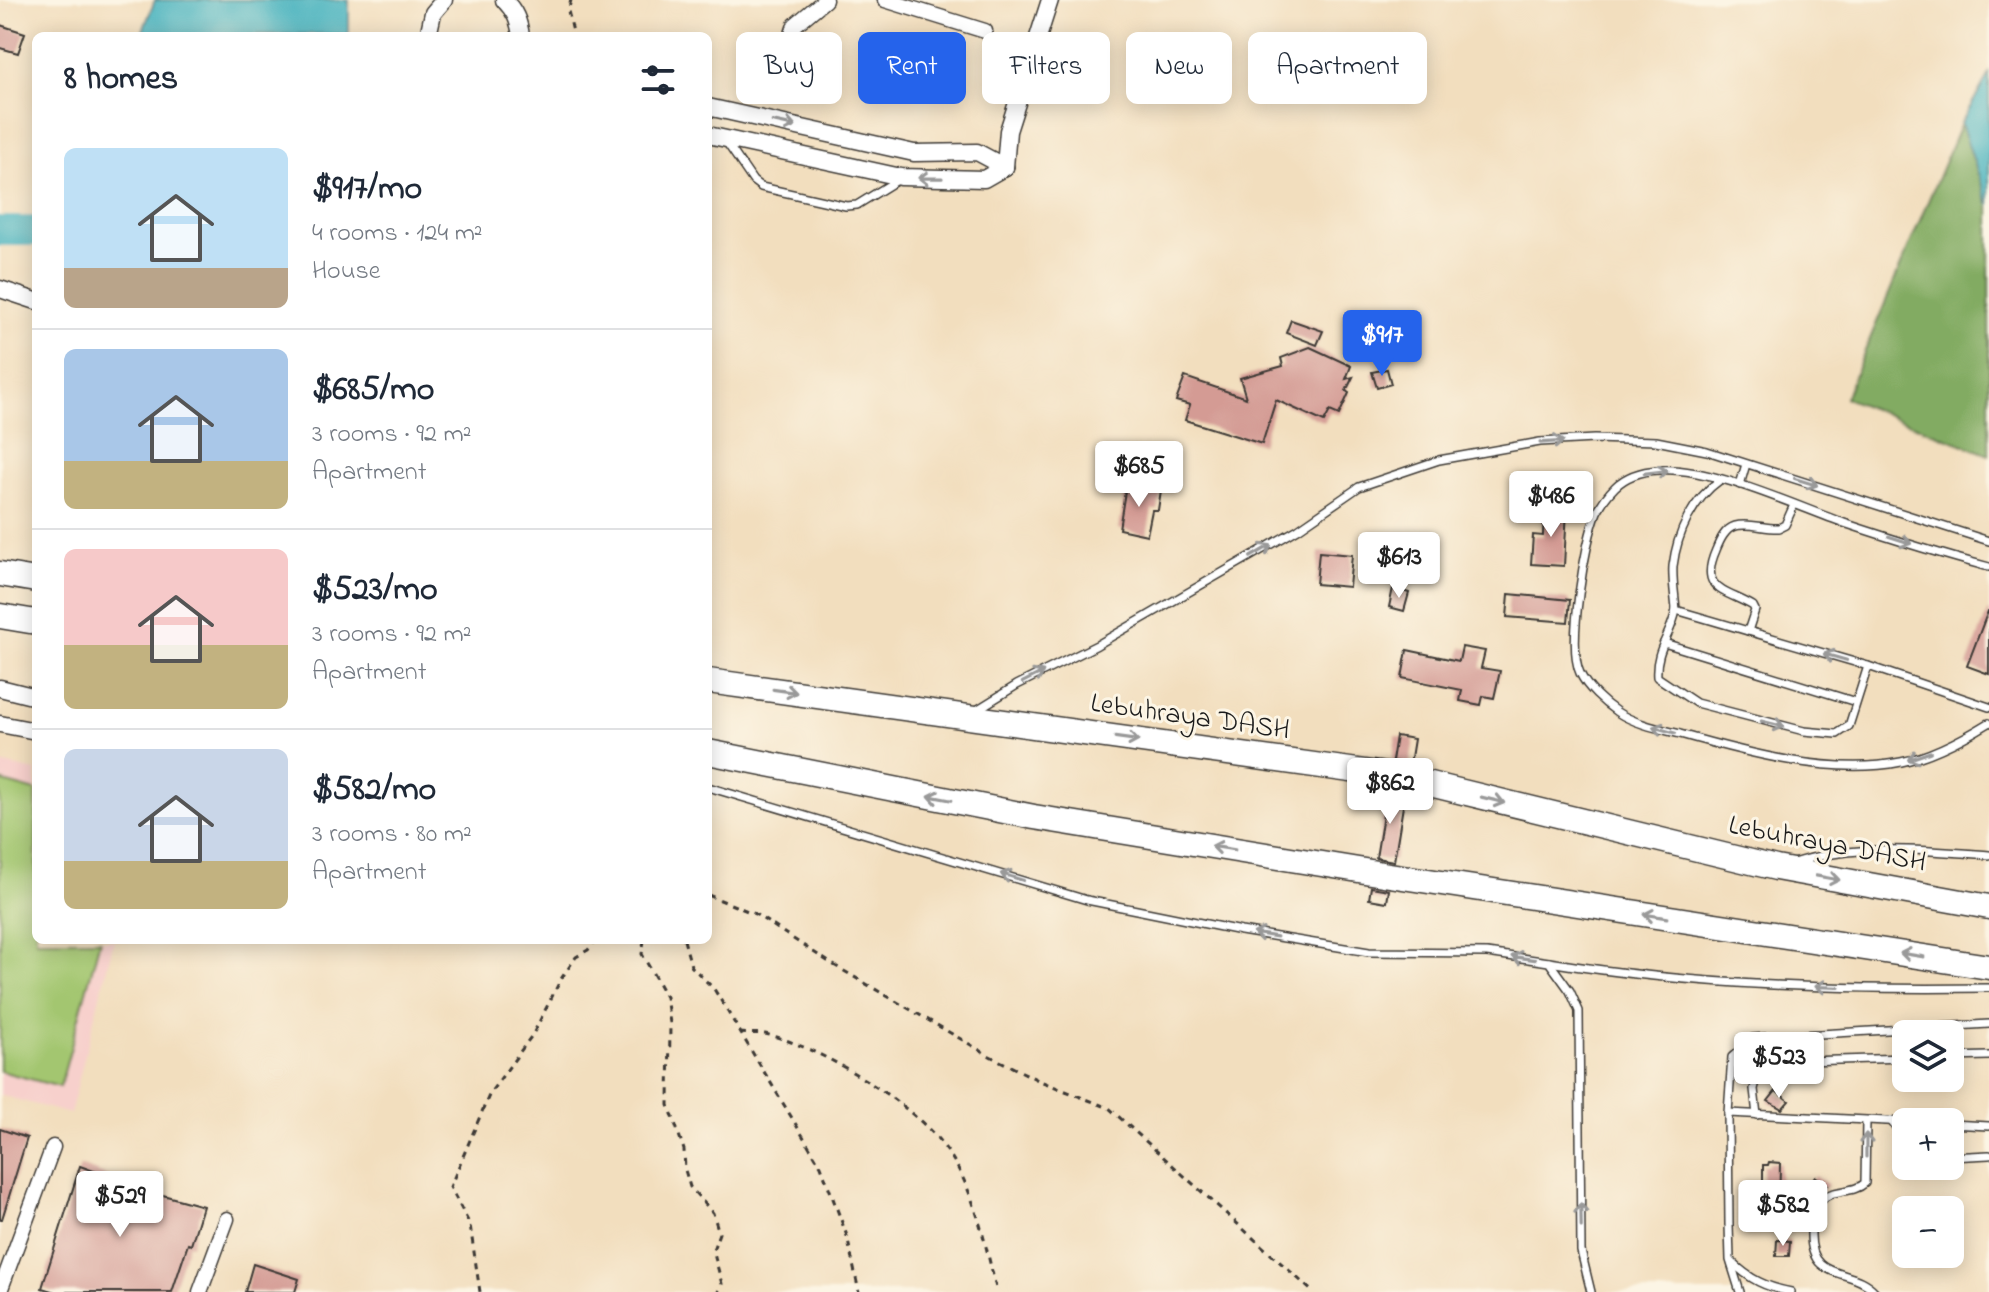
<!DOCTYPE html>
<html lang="en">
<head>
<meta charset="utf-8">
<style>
  :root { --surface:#fff; --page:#f2f2f3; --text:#1f2937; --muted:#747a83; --line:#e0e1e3; --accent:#2563eb }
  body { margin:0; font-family:"Indie Flower",sans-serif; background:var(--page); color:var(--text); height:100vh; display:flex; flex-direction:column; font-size:30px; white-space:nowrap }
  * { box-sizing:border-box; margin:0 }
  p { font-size:26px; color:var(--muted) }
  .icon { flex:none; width:44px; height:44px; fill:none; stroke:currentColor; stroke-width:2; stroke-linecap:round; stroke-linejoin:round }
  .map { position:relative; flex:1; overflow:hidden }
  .drawer { position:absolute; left:32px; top:32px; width:680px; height:912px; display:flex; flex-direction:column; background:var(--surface); border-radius:12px; box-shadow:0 4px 20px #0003 }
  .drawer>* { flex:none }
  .hud { position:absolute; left:736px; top:32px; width:760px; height:72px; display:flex; gap:16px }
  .controls { position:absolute; left:1892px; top:1020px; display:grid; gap:16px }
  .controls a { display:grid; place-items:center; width:72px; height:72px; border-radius:12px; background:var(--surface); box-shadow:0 4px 20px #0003; font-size:40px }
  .price { position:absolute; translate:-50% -68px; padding:0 18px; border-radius:8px; background:#fff; color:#222; font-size:26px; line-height:52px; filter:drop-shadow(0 2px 4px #0008) }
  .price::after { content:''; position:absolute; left:50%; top:48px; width:24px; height:18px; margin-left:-12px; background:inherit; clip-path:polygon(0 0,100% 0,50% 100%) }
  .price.current { background:var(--accent); color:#fff }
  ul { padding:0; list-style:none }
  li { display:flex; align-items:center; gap:24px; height:200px; padding:0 32px }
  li+li { border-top:2px solid var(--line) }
  li span { display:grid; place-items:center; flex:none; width:224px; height:160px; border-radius:12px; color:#555 }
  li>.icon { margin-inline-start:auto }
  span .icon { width:96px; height:96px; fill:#fffc; stroke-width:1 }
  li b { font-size:34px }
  h2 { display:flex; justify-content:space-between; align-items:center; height:96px; padding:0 32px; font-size:34px }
  .pill { padding:0 28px; border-radius:12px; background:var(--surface); box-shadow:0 4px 20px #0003; font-size:28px; line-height:72px }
  .pill.current { background:var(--accent); color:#fff }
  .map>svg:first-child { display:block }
  .built { fill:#f7d0cc }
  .green { fill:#a3c66f; stroke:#607146; stroke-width:2 }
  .forest { fill:#82ab62; stroke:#4f643f; stroke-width:2 }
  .water { fill:#43b1be; stroke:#30666d; stroke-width:2 }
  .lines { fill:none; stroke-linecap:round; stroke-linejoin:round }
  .river { stroke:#43b1be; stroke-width:30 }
  .building { fill:#d49b94 }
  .service-casing { stroke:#3c3934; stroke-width:10 }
  .minor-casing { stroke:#3c3934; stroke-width:17 }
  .tertiary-casing { stroke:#3c3934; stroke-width:19 }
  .motorway-casing { stroke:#3c3934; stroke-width:27 }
  .path { stroke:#3c3934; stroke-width:3; stroke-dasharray:6 6; stroke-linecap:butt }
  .service { stroke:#fff; stroke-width:7 }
  .minor { stroke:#fff; stroke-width:14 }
  .tertiary { stroke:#fff; stroke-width:16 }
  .motorway { stroke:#fff; stroke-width:24 }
  .oneway { stroke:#999 }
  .labels { text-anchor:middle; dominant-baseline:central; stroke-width:6; stroke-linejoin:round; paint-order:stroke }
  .street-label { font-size:28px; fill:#1c1c1c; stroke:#fcf5e5 }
</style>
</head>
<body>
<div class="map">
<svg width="1989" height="1292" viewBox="0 0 1989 1292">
  <rect width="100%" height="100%" fill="#fcf5e5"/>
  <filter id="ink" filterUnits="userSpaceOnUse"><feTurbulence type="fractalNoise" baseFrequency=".0125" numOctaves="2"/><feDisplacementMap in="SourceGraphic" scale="16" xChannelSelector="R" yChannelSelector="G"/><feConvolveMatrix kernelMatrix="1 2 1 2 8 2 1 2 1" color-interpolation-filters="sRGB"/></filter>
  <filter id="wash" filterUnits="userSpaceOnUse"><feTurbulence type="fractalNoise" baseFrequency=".006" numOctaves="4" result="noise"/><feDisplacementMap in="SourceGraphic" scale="32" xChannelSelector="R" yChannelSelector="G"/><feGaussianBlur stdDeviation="1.8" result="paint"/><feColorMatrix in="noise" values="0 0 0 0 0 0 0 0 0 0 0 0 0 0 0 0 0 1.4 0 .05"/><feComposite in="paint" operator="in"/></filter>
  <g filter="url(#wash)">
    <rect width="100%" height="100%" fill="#f2debe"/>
    <!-- built -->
    <polygon class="built" points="0,763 36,771 36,940 114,940 70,1114 0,1095"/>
    <!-- green -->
    <polygon class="green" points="0,781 36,791 36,940 100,940 60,1087 0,1071"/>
    <!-- forest -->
    <polygon class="forest" points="1961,123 1989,206 1989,455 1845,398"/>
    <!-- water -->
    <g class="water">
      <polygon points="155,0 349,0 349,34 141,36"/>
      <polygon points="1989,74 1989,206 1961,123"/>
    </g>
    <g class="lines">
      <!-- river -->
      <polyline class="river" points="0,231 36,231"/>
    </g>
    <g id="blocks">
      <!-- building -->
      <g class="building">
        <polygon points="0,25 25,33 18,53 0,48"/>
        <polygon points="1291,320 1323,331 1317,345 1286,333"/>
        <polygon points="1310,347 1351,366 1346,379 1353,377 1346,391 1349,393 1339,415 1330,411 1324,422 1276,400 1262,444 1185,420 1190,405 1176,401 1185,377 1246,398 1240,378 1283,366 1281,358"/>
        <polygon points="1387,369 1391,384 1377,388 1372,372"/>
        <polygon points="1126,485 1161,490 1158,510 1152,510 1147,535 1119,529"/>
        <polygon points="1544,507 1567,508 1564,566 1531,564 1533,535 1543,536"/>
        <polygon points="1319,552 1352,555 1349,587 1316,584"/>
        <polygon points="1393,588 1409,593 1404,611 1389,607"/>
        <polygon points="1509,594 1570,600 1568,622 1507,617"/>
        <polygon points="1988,611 1989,611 1989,674 1967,666"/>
        <polygon points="1462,647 1485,651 1481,668 1500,671 1494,698 1483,696 1481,705 1460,701 1462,690 1402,678 1407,650 1459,661"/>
        <polygon points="1396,736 1414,739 1410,764 1392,761"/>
        <polygon points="1387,790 1405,794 1394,861 1376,858"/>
        <polygon points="1371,887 1389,890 1387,902 1369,899"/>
        <polygon points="1776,1091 1789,1101 1782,1109 1768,1101"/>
        <polygon points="0,1129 27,1138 2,1219 0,1219"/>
        <polygon points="1769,1162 1780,1163 1779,1216 1766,1215 1767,1190 1763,1190 1763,1165 1768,1165"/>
        <polygon points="80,1166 148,1191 203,1206 191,1245 188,1244 172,1292 55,1292 42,1288"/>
        <polygon points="1815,1176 1828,1185 1817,1195 1807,1188"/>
        <polygon points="1777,1240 1790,1241 1789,1256 1776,1256"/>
        <polygon points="253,1264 299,1279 295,1292 245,1292"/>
      </g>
    </g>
  </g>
  <g filter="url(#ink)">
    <use href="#blocks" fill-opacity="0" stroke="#3c3934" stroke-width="2"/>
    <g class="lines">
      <!-- service casing -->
      <g class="service-casing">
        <g id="service">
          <polyline points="727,143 753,181 761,187 846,206 857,205 899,179"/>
          <path d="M1720,480c-27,19 -43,53 -47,86 -1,14 2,30 3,44l192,56 121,41"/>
          <polyline points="1740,485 1746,464"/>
          <path d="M1989,567c-49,-13 -97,-28 -145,-44 -51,-18 -134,-57 -185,-53 -16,1 -33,6 -44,17 -7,7 -14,17 -18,25 -12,29 -30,134 -17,161 7,15 24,30 37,39 18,12 43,17 63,22 67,19 152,42 221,28 31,-6 62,-23 88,-39"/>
          <path d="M1676,610c-5,26 -21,39 -19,67l39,26 108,28 33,3 12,-8 19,-60"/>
          <path d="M1748,631l7,-21 -2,-4c-27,-16 -55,-15 -37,-56 4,-10 9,-21 19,-24 14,-4 30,3 44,2l6,-3 9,-20"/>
          <polyline points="1664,643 1856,702"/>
          <polyline points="975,711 1017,685 1097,645 1298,529 1359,487 1439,460 1540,442 1594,439 1656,441 1707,451 1989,541"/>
          <polyline points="708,787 1087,900 1241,931 1369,952 1487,953 1549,962 1570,991 1579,1011 1581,1251 1591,1292"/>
          <path d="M1793,863c64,-20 131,-13 196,-8"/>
          <path d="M1549,962c145,24 293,28 440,26"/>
          <polyline points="1950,1057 1989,1056"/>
          <polyline points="1728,1113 1906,1122"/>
          <polyline points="1757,1115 1754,1089 1759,1071 1772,1062 1906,1058"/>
          <path d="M1866,1121l-1,62c-13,12 -34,4 -45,19 -7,9 -8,21 -9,31 -1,51 42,33 64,59"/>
          <polyline points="1891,1121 1906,1140"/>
          <polyline points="1950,1124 1989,1126"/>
          <polyline points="1950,1157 1989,1155"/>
          <path d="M1731,1261c19,19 35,26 60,31"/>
          <polyline points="1740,1292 1730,1260 1729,1224 1728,1113 1732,1057 1753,1038 1989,1024"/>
        </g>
      </g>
      <!-- minor casing -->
      <g class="minor-casing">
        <g id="minor">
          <polyline points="885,0 985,31"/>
          <polyline points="778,76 795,25 825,0"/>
          <polyline points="0,1291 53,1147"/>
          <polyline points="200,1292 227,1219"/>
        </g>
      </g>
      <!-- tertiary casing -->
      <g class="tertiary-casing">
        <g id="tertiary">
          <path d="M504,0c11,11 15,21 17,36"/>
          <polyline points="428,36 433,13 444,0"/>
          <polyline points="708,107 914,153 977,152 1005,167"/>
          <polyline points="708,135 901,177 984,179 1005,167"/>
          <polyline points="1005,167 1008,131 1050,0"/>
          <polyline points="0,289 36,301"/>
          <polyline points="0,688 36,697"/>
          <polyline points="0,724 36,731"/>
        </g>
      </g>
      <!-- motorway casing -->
      <g class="motorway-casing">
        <g id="motorway">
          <polyline points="0,574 36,580"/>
          <polyline points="0,616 36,622"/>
          <polyline points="708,681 1401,777 1776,868 1989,907"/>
          <polyline points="708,752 1034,817 1383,874 1989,967"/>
        </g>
      </g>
      <!-- path -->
      <g class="path">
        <polyline points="571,0 568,11 574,36"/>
        <polyline points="708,895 755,914 832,964 990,1056 1040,1081 1109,1108 1313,1292"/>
        <polyline points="644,940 642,954 666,997 670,1023 669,1105 684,1150 685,1170 690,1187 713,1213 719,1233 713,1250 722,1284 718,1292"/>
        <polyline points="684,940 691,966 714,989 821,1166 847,1236 859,1292"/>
        <path d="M740,1033c8,1 17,0 25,1 54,12 148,69 180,114 30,40 40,96 52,144"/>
        <polyline points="480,1292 470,1225 450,1187 490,1093 533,1034 561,979 576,957 588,950 596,940"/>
      </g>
      <!-- service -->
      <use href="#service" class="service"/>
      <!-- minor -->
      <use href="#minor" class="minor"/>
      <!-- tertiary -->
      <use href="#tertiary" class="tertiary"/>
      <!-- motorway -->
      <use href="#motorway" class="motorway"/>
    </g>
    <!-- one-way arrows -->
    <defs><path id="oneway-shaft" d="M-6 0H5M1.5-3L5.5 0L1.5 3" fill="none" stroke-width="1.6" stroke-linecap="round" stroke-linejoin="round" transform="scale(2)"/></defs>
    <g class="oneway">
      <use href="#oneway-shaft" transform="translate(784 124) rotate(12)"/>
      <use href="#oneway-shaft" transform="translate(930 178) rotate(-179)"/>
      <use href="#oneway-shaft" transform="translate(1552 442) rotate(-4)"/>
      <use href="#oneway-shaft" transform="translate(1656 472) rotate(-7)"/>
      <use href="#oneway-shaft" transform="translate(1806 482) rotate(17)"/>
      <use href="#oneway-shaft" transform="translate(1900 540) rotate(18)"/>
      <use href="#oneway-shaft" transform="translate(1261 551) rotate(-30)"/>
      <use href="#oneway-shaft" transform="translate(1835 657) rotate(-164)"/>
      <use href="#oneway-shaft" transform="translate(1033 677) rotate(-27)"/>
      <use href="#oneway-shaft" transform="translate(785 691) rotate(8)"/>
      <use href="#oneway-shaft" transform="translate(1773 724) rotate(14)"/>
      <use href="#oneway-shaft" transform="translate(1664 730) rotate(-164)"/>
      <use href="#oneway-shaft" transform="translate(1127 739) rotate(8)"/>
      <use href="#oneway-shaft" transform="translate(1919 756) rotate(161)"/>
      <use href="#oneway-shaft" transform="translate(940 798) rotate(-169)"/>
      <use href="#oneway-shaft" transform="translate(1493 800) rotate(14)"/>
      <use href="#oneway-shaft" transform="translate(1223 848) rotate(-171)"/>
      <use href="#oneway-shaft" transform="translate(1012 877) rotate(-163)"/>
      <use href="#oneway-shaft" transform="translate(1828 878) rotate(10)"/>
      <use href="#oneway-shaft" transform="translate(1655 916) rotate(-171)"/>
      <use href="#oneway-shaft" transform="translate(1265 935) rotate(-171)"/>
      <use href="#oneway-shaft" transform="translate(1912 955) rotate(-171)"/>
      <use href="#oneway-shaft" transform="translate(1523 958) rotate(-172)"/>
      <use href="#oneway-shaft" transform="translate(1827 987) rotate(-178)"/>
      <use href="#oneway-shaft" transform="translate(1866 1145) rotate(-90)"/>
      <use href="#oneway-shaft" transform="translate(1581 1215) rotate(-91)"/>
    </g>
  </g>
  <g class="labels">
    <!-- street labels -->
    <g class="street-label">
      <text transform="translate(1190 718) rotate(8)">Lebuhraya DASH</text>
      <text transform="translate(1827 845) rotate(11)">Lebuhraya DASH</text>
    </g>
  </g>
</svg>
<div class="controls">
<a><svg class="icon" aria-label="layers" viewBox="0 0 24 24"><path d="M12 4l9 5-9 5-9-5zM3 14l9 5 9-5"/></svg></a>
<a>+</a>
<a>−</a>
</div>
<b class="price current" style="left:1382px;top:378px">$917</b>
<b class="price" style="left:1139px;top:509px">$685</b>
<b class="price" style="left:1551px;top:539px">$486</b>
<b class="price" style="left:1399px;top:600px">$613</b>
<b class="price" style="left:1390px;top:826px">$862</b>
<b class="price" style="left:1779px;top:1100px">$523</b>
<b class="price" style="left:120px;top:1239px">$529</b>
<b class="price" style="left:1783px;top:1248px">$582</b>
<div class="hud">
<a class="pill">Buy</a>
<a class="pill current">Rent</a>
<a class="pill">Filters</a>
<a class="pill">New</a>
<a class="pill">Apartment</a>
</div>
<section class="drawer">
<h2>8 homes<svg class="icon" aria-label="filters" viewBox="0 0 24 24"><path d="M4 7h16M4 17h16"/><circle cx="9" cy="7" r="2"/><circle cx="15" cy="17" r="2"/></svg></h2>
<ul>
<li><span style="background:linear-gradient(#bfe0f5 75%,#b9a48a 0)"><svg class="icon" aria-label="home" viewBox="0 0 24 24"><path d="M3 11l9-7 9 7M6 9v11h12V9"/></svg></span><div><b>$917/mo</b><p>4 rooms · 124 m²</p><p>House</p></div></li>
<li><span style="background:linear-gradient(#a9c7e8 70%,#c2b280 0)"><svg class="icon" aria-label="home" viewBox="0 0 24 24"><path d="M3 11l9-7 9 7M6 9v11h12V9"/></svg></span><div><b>$685/mo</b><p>3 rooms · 92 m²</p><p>Apartment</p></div></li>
<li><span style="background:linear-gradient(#f6c9c9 60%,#c2b280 0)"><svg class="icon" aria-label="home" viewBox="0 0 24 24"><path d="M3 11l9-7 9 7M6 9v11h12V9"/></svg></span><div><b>$523/mo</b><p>3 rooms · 92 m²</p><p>Apartment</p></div></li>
<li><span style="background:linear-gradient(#c9d6e8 70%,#c2b280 0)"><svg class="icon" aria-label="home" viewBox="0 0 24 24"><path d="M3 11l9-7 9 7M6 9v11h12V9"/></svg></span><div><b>$582/mo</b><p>3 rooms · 80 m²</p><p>Apartment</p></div></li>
</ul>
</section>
</div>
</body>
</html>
